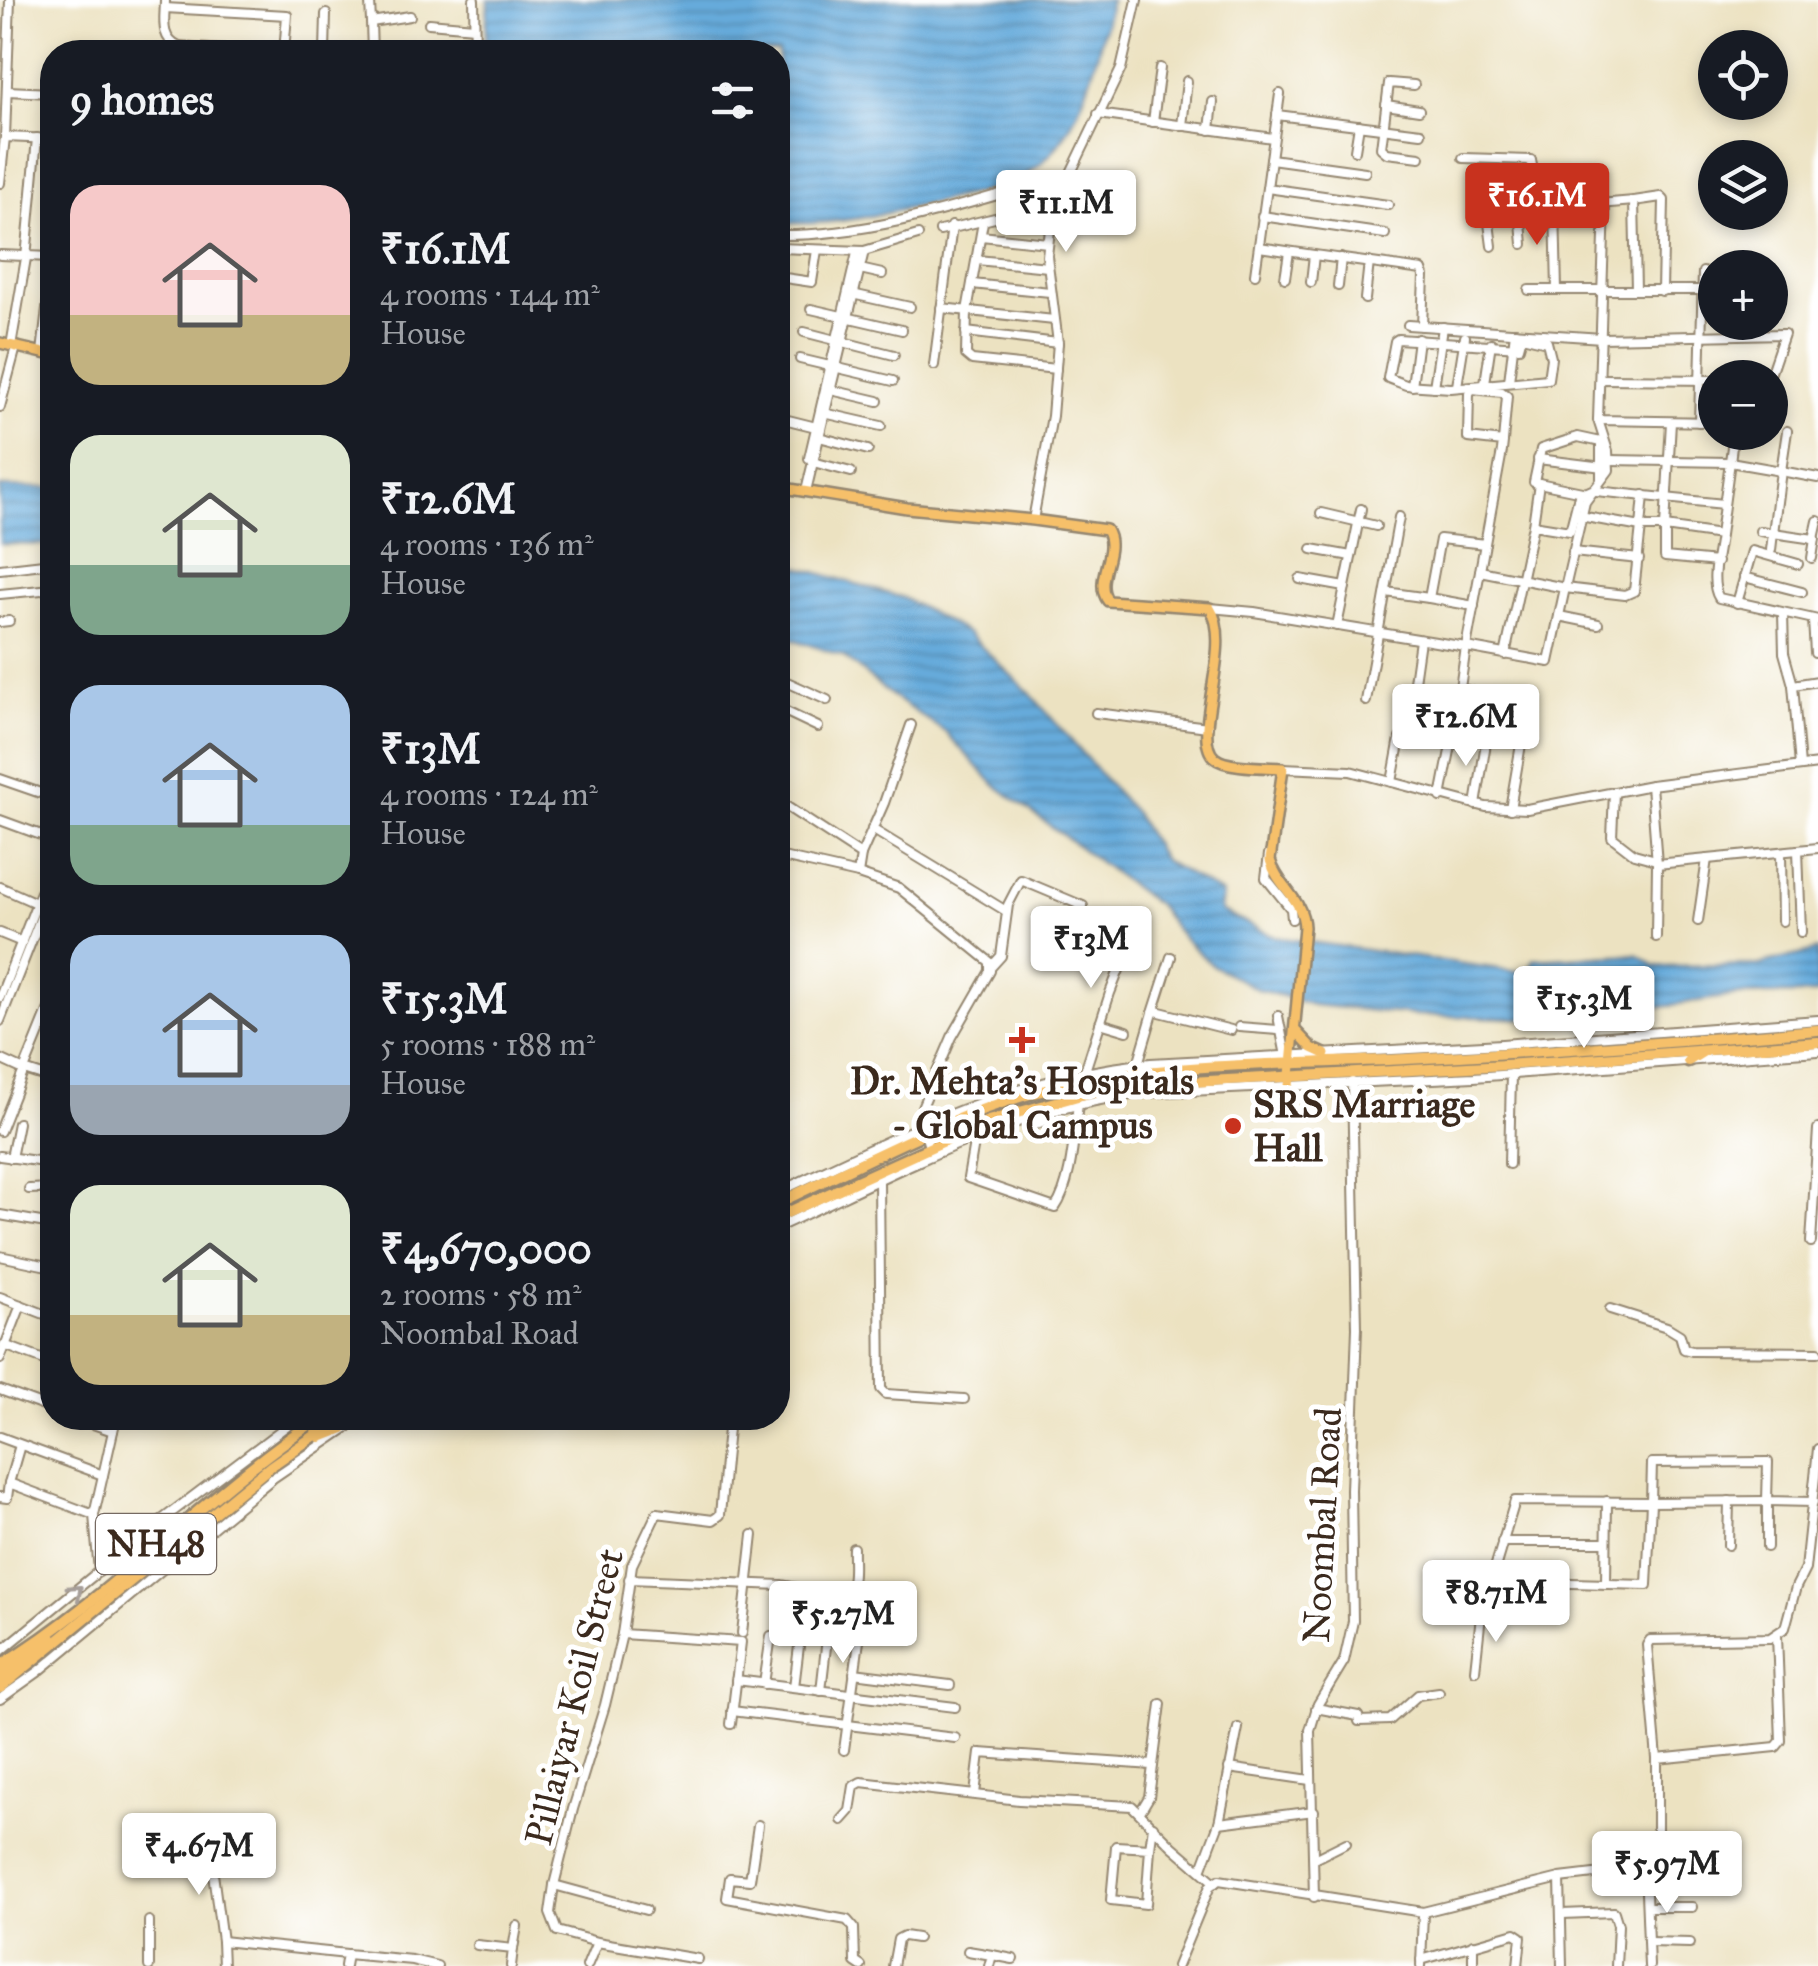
<!DOCTYPE html>
<html lang="en">
<head>
<meta charset="utf-8">
<style>
  :root { --surface:#171b24; --page:#242831; --text:#f1f3f6; --muted:#9ea1a6; --accent:#c8321e }
  body { margin:0; font-family:"IM FELL Great Primer",serif; background:var(--page); color:var(--text); height:100vh; display:flex; flex-direction:column; font-size:38px; white-space:nowrap }
  * { box-sizing:border-box; margin:0 }
  p { font-size:32px; color:var(--muted) }
  .icon { flex:none; width:55px; height:55px; fill:none; stroke:currentColor; stroke-width:2; stroke-linecap:round; stroke-linejoin:round }
  .map { position:relative; flex:1; overflow:hidden }
  .panel { position:absolute; left:40px; top:40px; width:750px; height:1390px; display:flex; flex-direction:column; background:var(--surface); border-radius:40px; box-shadow:0 5px 15px #0003 }
  .panel>* { flex:none }
  .controls { position:absolute; left:1698px; top:30px; display:grid; gap:20px }
  .controls a { display:grid; place-items:center; width:90px; height:90px; border-radius:50%; background:var(--surface); box-shadow:0 5px 15px #0003; font-size:50px }
  .price { position:absolute; translate:-50% -85px; padding:0 22px; border-radius:10px; background:#fff; color:#222; font-size:32px; line-height:65px; filter:drop-shadow(0 2px 5px #0008) }
  .price::after { content:''; position:absolute; left:50%; top:60px; width:30px; height:22px; margin-left:-15px; background:inherit; clip-path:polygon(0 0,100% 0,50% 100%) }
  .price.current { background:var(--accent); color:#fff }
  ul { padding:0; list-style:none }
  li { display:flex; align-items:center; gap:30px; height:250px; padding:0 30px }
  li span { display:grid; place-items:center; flex:none; width:280px; height:200px; border-radius:30px; color:#555 }
  li>.icon { margin-inline-start:auto }
  span .icon { width:120px; height:120px; fill:#fffc; stroke-width:1 }
  li b { font-size:42px }
  h2 { display:flex; justify-content:space-between; align-items:center; height:120px; padding:0 30px; font-size:42px }
  .map>svg:first-child { display:block }
  .water { fill:url(#water-rules); stroke:#506a7c; stroke-width:2.5 }
  .lines { fill:none; stroke-linecap:round; stroke-linejoin:round }
  .minor-casing { stroke:#948670; stroke-width:12 }
  .major-casing { stroke:#948670; stroke-width:14 }
  .highway-casing { stroke:#948670; stroke-width:15 }
  .minor { stroke:#fff; stroke-width:8 }
  .major { stroke:#f6c06b; stroke-width:9 }
  .highway { stroke:#f6c06b; stroke-width:10 }
  .oneway { stroke:#a79f9a }
  .poi-dot { fill:#c8321e; stroke:#fff; stroke-width:4 }
  .labels { text-anchor:middle; dominant-baseline:central; stroke-width:10; stroke-linejoin:round; paint-order:stroke }
  .shield { fill:#fff; stroke:#766a62; stroke-width:2.5 }
  .shield-label { font-size:35px; font-weight:bold; fill:#3b2a1e }
  .poi-label { font-size:38px; font-weight:bold; fill:#3b2a1e; stroke:#fff }
  .street-label { font-size:38px; fill:#3b2a1e; stroke:#fff }
</style>
</head>
<body>
<div class="map">
<svg width="1818" height="1966" viewBox="0 0 1818 1966">
  <defs>
    <pattern id="water-rules" width="6" height="5" patternUnits="userSpaceOnUse" patternTransform="scale(2.5)"><rect width="6" height="5" fill="#66abdb"/><path d="M0 2.5h6" fill="none" stroke="#558bb1"/></pattern>
  </defs>
  <rect width="100%" height="100%" fill="#fff"/>
  <filter id="ink" filterUnits="userSpaceOnUse"><feTurbulence type="fractalNoise" baseFrequency=".01" numOctaves="2"/><feDisplacementMap in="SourceGraphic" scale="20" xChannelSelector="R" yChannelSelector="G"/><feConvolveMatrix kernelMatrix="1 2 1 2 8 2 1 2 1" color-interpolation-filters="sRGB"/></filter>
  <filter id="wash" filterUnits="userSpaceOnUse"><feTurbulence type="fractalNoise" baseFrequency=".0048" numOctaves="4" result="noise"/><feDisplacementMap in="SourceGraphic" scale="40" xChannelSelector="R" yChannelSelector="G"/><feGaussianBlur stdDeviation="2.25" result="paint"/><feColorMatrix in="noise" values="0 0 0 0 0 0 0 0 0 0 0 0 0 0 0 0 0 1.4 0 .05"/><feComposite in="paint" operator="in"/></filter>
  <g filter="url(#wash)">
    <rect width="100%" height="100%" fill="#ece2c1"/>
    <!-- water -->
    <g class="water">
      <path d="M488,0h623c-15,60 -31,149 -93,179 -32,15 -70,20 -104,28 -45,10 -90,20 -136,15v-170h-293z"/>
      <polygon points="0,487 52,488 52,545 0,544"/>
      <polygon points="778,561 903,598 967,633 1029,692 1136,815 1163,860 1222,894 1220,911 1275,937 1528,973 1534,959 1637,954 1655,966 1759,965 1818,950 1818,994 1738,995 1570,1020 1416,1015 1313,1005 1257,989 1212,965 1182,937 1156,904 995,785 945,732 892,696 843,656 778,634"/>
    </g>
  </g>
  <g filter="url(#ink)">
    <g class="lines">
      <!-- minor casing -->
      <g class="minor-casing">
        <g id="minor">
          <path d="M165,0c0,18 -6,38 14,47l-1,5"/>
          <polyline points="474,0 475,52"/>
          <polyline points="370,2 371,22"/>
          <polyline points="165,8 287,15 284,52"/>
          <polyline points="429,23 474,27"/>
          <polyline points="179,47 259,52"/>
          <polyline points="325,52 326,14"/>
          <polyline points="372,52 371,22 410,16"/>
          <polyline points="406,52 416,52"/>
          <polyline points="1414,85 1389,83 1381,148 1387,153 1420,157"/>
          <polyline points="7,91 52,93"/>
          <polyline points="1386,105 1419,110"/>
          <polyline points="1098,114 1273,138"/>
          <polyline points="1277,115 1421,133"/>
          <polyline points="1153,122 1160,68"/>
          <polyline points="1182,126 1187,81"/>
          <polyline points="1210,130 1213,102"/>
          <polyline points="5,137 10,0"/>
          <polyline points="1355,150 1359,125"/>
          <polyline points="1463,158 1531,160 1540,209 1634,201"/>
          <polyline points="1271,159 1365,172"/>
          <polyline points="0,183 5,137 52,139"/>
          <polyline points="1267,188 1388,205"/>
          <polyline points="1494,189 1537,190"/>
          <polyline points="1605,205 1598,420 1715,422"/>
          <polyline points="1555,207 1557,290"/>
          <polyline points="1520,211 1523,244"/>
          <polyline points="1488,215 1492,246"/>
          <polyline points="1262,216 1385,234"/>
          <polyline points="1477,216 1540,209"/>
          <polyline points="983,222 967,311 966,355 972,360 1056,369"/>
          <polyline points="940,231 1037,208"/>
          <path d="M778,235c82,1 165,-24 243,-47h15"/>
          <polyline points="981,236 1048,243"/>
          <polyline points="1259,247 1314,255 1311,282"/>
          <polyline points="778,248 864,251 806,491"/>
          <polyline points="864,251 918,235"/>
          <polyline points="0,255 52,257"/>
          <polyline points="1314,255 1422,270 1424,276 1422,326"/>
          <polyline points="977,260 1048,267"/>
          <polyline points="860,269 882,274"/>
          <polyline points="1255,274 1280,94"/>
          <polyline points="778,277 812,282 817,250"/>
          <polyline points="1285,278 1289,252"/>
          <polyline points="972,284 1050,292"/>
          <polyline points="1338,286 1341,258"/>
          <polyline points="1636,289 1634,201 1661,197 1664,200 1662,291"/>
          <polyline points="1529,290 1715,290"/>
          <polyline points="852,294 910,307"/>
          <polyline points="1365,299 1369,262"/>
          <polyline points="941,308 1054,320"/>
          <polyline points="811,309 902,330"/>
          <polyline points="1408,325 1602,338 1784,334 1769,378"/>
          <polyline points="804,332 894,355"/>
          <polyline points="966,332 1058,343"/>
          <polygon points="1522,336 1547,342 1551,358 1548,379 1451,388 1406,385 1388,378 1395,341 1398,339 1519,347"/>
          <polyline points="11,346 26,258 37,138"/>
          <polyline points="42,353 52,265"/>
          <polyline points="800,359 893,381"/>
          <polyline points="934,365 952,226"/>
          <polyline points="1600,379 1715,380"/>
          <polyline points="1509,381 1515,332"/>
          <polyline points="1485,383 1491,343"/>
          <polyline points="1412,386 1418,339"/>
          <polyline points="1457,386 1465,337"/>
          <polyline points="1434,387 1443,327"/>
          <polyline points="831,390 878,401"/>
          <polyline points="0,407 16,347"/>
          <polyline points="824,413 881,426"/>
          <polyline points="788,420 816,427"/>
          <polyline points="1699,422 1703,272"/>
          <polyline points="1787,431 1781,471 1818,478"/>
          <polyline points="819,437 868,450"/>
          <polyline points="809,458 857,253"/>
          <polyline points="1538,459 1603,467"/>
          <polyline points="1609,460 1730,462 1781,471 1773,533 1814,539 1818,521"/>
          <polyline points="813,462 851,472"/>
          <polyline points="1601,479 1601,442"/>
          <polyline points="1539,483 1533,525 1570,531 1579,496 1592,490"/>
          <polyline points="1596,491 1724,504"/>
          <polyline points="1587,493 1534,482 1541,449 1578,437 1601,442"/>
          <polyline points="1321,513 1376,526"/>
          <polyline points="1580,516 1641,527 1644,495"/>
          <polyline points="1033,520 1052,416 1058,343 1047,256 1052,212 1121,69 1137,0"/>
          <polyline points="1760,531 1773,533 1771,550"/>
          <polyline points="1720,535 1734,432"/>
          <polyline points="1312,549 1351,556"/>
          <polyline points="1573,552 1639,559"/>
          <polyline points="1812,558 1815,539"/>
          <path d="M1717,562l-52,-5v-30l55,8c-2,19 -11,47 -1,63l99,22"/>
          <polyline points="0,569 52,563"/>
          <polyline points="1480,571 1565,588 1585,502 1609,470 1608,451 1598,420"/>
          <polyline points="1744,577 1802,592"/>
          <polyline points="1300,579 1345,587"/>
          <polyline points="1386,592 1429,598 1440,539 1485,544"/>
          <polyline points="0,594 52,589"/>
          <polyline points="1429,598 1474,606"/>
          <polyline points="1737,603 1752,551 1798,564"/>
          <polyline points="1210,608 1254,612 1466,647 1502,451 1503,442 1507,396 1502,392 1472,389 1469,393 1468,438 1503,442"/>
          <polyline points="1783,613 1784,653 1793,685 1800,766"/>
          <polyline points="1559,616 1598,624"/>
          <polyline points="1813,620 1815,653"/>
          <polyline points="0,622 9,621"/>
          <polyline points="1337,626 1361,509"/>
          <polyline points="1505,655 1533,525"/>
          <polyline points="778,678 827,700"/>
          <polyline points="1793,685 1818,681"/>
          <polyline points="1412,696 1420,640"/>
          <polyline points="1366,701 1399,517"/>
          <polyline points="778,708 818,727"/>
          <polyline points="1096,713 1208,727"/>
          <polyline points="1283,768 1350,771 1486,807 1527,809 1651,785 1818,764"/>
          <polyline points="0,779 52,797"/>
          <polyline points="1392,782 1400,738"/>
          <polyline points="1651,785 1657,864 1656,937"/>
          <polyline points="1614,792 1612,837 1634,854 1656,860"/>
          <polyline points="1441,797 1453,735"/>
          <polyline points="778,801 861,855 858,874"/>
          <polyline points="1476,805 1489,724"/>
          <polyline points="1510,809 1527,709 1460,688 1466,647 1549,662 1565,588 1625,595 1634,591 1641,527 1665,527 1671,422"/>
          <polyline points="0,820 52,839"/>
          <polyline points="872,829 1006,911"/>
          <polyline points="1798,850 1801,932"/>
          <polyline points="1781,852 1782,921"/>
          <polyline points="1269,854 1266,878 1291,909 1292,919"/>
          <polyline points="861,855 884,803 911,725"/>
          <polyline points="778,856 858,874 899,888 990,962 990,971 952,1037 922,1107 921,1119 930,1151"/>
          <polyline points="1657,864 1818,848"/>
          <polyline points="0,887 36,903"/>
          <polyline points="1698,921 1707,859"/>
          <polyline points="0,933 22,942"/>
          <polyline points="991,967 1001,956 1008,905 1021,880 1083,906"/>
          <polyline points="0,997 52,864"/>
          <polyline points="52,1001 24,1070 52,1079"/>
          <polyline points="1153,1013 1171,957"/>
          <polyline points="1278,1016 1286,1056"/>
          <polyline points="0,1021 52,889"/>
          <polyline points="1100,1023 1127,1031"/>
          <polyline points="1239,1027 1278,1030"/>
          <polyline points="0,1059 24,1070 0,1131"/>
          <polyline points="1138,1064 1153,1013 1156,1011 1231,1030"/>
          <polyline points="1085,1071 1110,993 1137,924"/>
          <polyline points="1023,1119 1028,1127 1048,1120 1047,1112"/>
          <path d="M975,1137l-7,41 87,30c17,-24 19,-75 23,-104"/>
          <polyline points="0,1156 52,1163"/>
          <polyline points="11,1158 18,1123"/>
          <polyline points="1509,1164 1511,1074"/>
          <polyline points="879,1180 881,1389 886,1394 964,1399"/>
          <polyline points="29,1189 52,1188"/>
          <path d="M778,1192c126,-58 231,-115 373,-129l351,-19 316,-24"/>
          <polyline points="0,1215 52,1224"/>
          <path d="M778,1227c120,-55 237,-121 370,-134l326,-16 344,-26"/>
          <polyline points="1811,1242 1818,1129"/>
          <polyline points="0,1256 52,1267"/>
          <polyline points="0,1297 52,1317"/>
          <polyline points="1610,1309 1667,1327 1680,1335 1684,1349 1692,1351 1818,1352"/>
          <polyline points="4,1345 52,1363"/>
          <polyline points="0,1359 21,1305"/>
          <polyline points="0,1390 52,1409"/>
          <polyline points="76,1418 113,1431"/>
          <polyline points="0,1437 103,1475"/>
          <polyline points="9,1483 20,1445"/>
          <polyline points="0,1497 7,1498 9,1483 94,1515"/>
          <polyline points="1502,1542 1606,1542"/>
          <polyline points="1728,1545 1729,1501"/>
          <polyline points="99,1572 94,1515 116,1418"/>
          <path d="M629,1579l152,6 59,11c18,-7 12,-31 13,-48"/>
          <polyline points="1491,1581 1647,1585 1651,1502 1767,1501 1767,1547"/>
          <polyline points="1606,1584 1607,1501"/>
          <polyline points="742,1633 753,1535"/>
          <polyline points="622,1634 741,1642 731,1724"/>
          <polyline points="0,1652 159,1522 297,1418"/>
          <polyline points="1475,1670 1481,1615 1515,1501 1651,1502 1652,1463 1768,1462 1767,1501 1813,1502"/>
          <polyline points="854,1673 950,1685"/>
          <polyline points="736,1680 955,1707"/>
          <polyline points="764,1684 771,1636"/>
          <polyline points="794,1687 800,1638"/>
          <polyline points="821,1691 827,1638"/>
          <polyline points="0,1699 38,1672 273,1478 361,1418"/>
          <polyline points="1316,1708 1358,1716 1359,1721 1390,1720 1418,1695 1439,1692"/>
          <polyline points="732,1711 955,1738"/>
          <polyline points="844,1750 859,1641"/>
          <polyline points="1657,1759 1776,1747 1781,1741 1777,1635"/>
          <polyline points="1229,1768 1310,1780"/>
          <polyline points="975,1794 980,1753 1153,1765"/>
          <polyline points="1140,1812 1149,1797 1161,1704"/>
          <polyline points="842,1820 850,1811 854,1786 861,1782 1019,1800 1132,1806 1172,1846 1215,1883"/>
          <polyline points="1219,1823 1314,1811"/>
          <polyline points="758,1825 750,1880 730,1878 727,1898 847,1920 854,1928 855,1962 861,1966"/>
          <polyline points="1150,1848 1146,1904 1111,1900 1116,1846 1150,1848 1153,1826"/>
          <polyline points="210,1851 222,1941"/>
          <polyline points="1314,1859 1346,1843"/>
          <polyline points="1202,1868 1219,1823 1238,1728"/>
          <polyline points="1645,1868 1649,1966"/>
          <polyline points="1560,1878 1562,1966"/>
          <polyline points="554,1885 646,1910"/>
          <polyline points="1314,1897 1310,1730 1318,1704 1344,1661 1353,1621 1351,1490 1357,1328 1352,1082"/>
          <polyline points="1647,1907 1692,1907"/>
          <polyline points="1562,1914 1614,1912 1618,1925 1616,1966"/>
          <polyline points="597,1942 698,1959"/>
          <polyline points="1649,1942 1690,1943"/>
          <polyline points="477,1945 513,1949 511,1966"/>
          <polyline points="513,1949 517,1926"/>
          <polyline points="968,1951 992,1955 989,1966"/>
          <polyline points="347,1954 412,1960 437,1966"/>
          <polyline points="992,1955 1013,1959"/>
          <polyline points="1421,1960 1515,1933 1521,1937 1518,1966"/>
          <polyline points="149,1966 149,1921"/>
          <polyline points="223,1966 222,1941 347,1954 345,1966"/>
          <polyline points="587,1966 597,1942 557,1931 550,1913 554,1885 573,1809 605,1705 622,1634 632,1565 657,1513 713,1520 720,1515 729,1418"/>
          <polyline points="893,1966 898,1939 904,1936 917,1938"/>
          <polyline points="1177,1966 1210,1886 1219,1880 1423,1912"/>
          <polyline points="1421,1966 1423,1912 1560,1878 1645,1868 1657,1859 1657,1759 1647,1645 1650,1640 1770,1638 1785,1628 1796,1587 1805,1569 1818,1449"/>
          <polyline points="1473,1966 1473,1944"/>
        </g>
      </g>
      <!-- major casing -->
      <g class="major-casing">
        <g id="major">
          <polyline points="0,343 52,355"/>
          <path d="M778,487l129,21 126,12 73,10c14,22 -14,50 2,71l102,7c25,37 -21,130 5,150 11,10 52,9 68,10l-13,92c7,26 33,39 34,67l-15,159"/>
          <polyline points="1295,1030 1312,1048 1325,1054"/>
        </g>
      </g>
      <!-- highway casing -->
      <g class="highway-casing">
        <g id="highway">
          <polyline points="1688,1061 1704,1051"/>
          <path d="M778,1203c87,-41 177,-91 271,-114 109,-27 227,-24 339,-29 143,-7 287,-18 430,-30"/>
          <polyline points="778,1217 988,1121 1092,1092 1190,1082 1505,1065 1818,1042"/>
          <polyline points="320,1437 343,1428"/>
          <path d="M0,1666c115,-71 207,-174 319,-248"/>
          <polyline points="0,1677 51,1638"/>
          <polyline points="0,1688 271,1466 340,1418"/>
        </g>
      </g>
      <!-- minor -->
      <use href="#minor" class="minor"/>
      <!-- major -->
      <use href="#major" class="major"/>
      <!-- highway -->
      <use href="#highway" class="highway"/>
    </g>
    <!-- one-way arrows -->
    <defs><path id="oneway-chevron" d="M-2-3.5L2.5 0L-2 3.5" fill="none" stroke-width="1.6" stroke-linecap="round" stroke-linejoin="round" transform="scale(2.5)"/></defs>
    <use class="oneway" href="#oneway-chevron" transform="translate(76 1591) rotate(-41)"/>
  </g>
  <!-- markers -->
  <g class="poi-dot">
    <path d="M1017 1025h10v10h10v10h-10v10h-10v-10h-10v-10h10z"/>
    <circle cx="1233" cy="1126" r="10"/>
  </g>
  <g class="labels">
    <!-- shield labels -->
    <rect class="shield" x="96" y="1514" width="120" height="60" rx="8"/>
    <g class="shield-label">
      <text x="156" y="1544">NH48</text>
    </g>
    <!-- poi labels -->
    <g class="poi-label">
      <text x="1022" y="1081">Dr. Mehta's Hospitals<tspan x="1022" dy="44">- Global Campus</tspan></text>
      <text x="1253" y="1104" text-anchor="start">SRS Marriage<tspan x="1253" dy="44">Hall</tspan></text>
    </g>
    <!-- street labels -->
    <g class="street-label">
      <text transform="translate(1322 1525) rotate(-87)">Noombal Road</text>
      <text transform="translate(574 1697) rotate(-76)">Pillaiyar Koil Street</text>
    </g>
  </g>
</svg>
<div class="controls">
<a><svg class="icon" aria-label="locate" viewBox="0 0 24 24"><circle cx="12" cy="12" r="6"/><path d="M12 2v4M12 18v4M2 12h4M18 12h4"/></svg></a>
<a><svg class="icon" aria-label="layers" viewBox="0 0 24 24"><path d="M12 4l9 5-9 5-9-5zM3 14l9 5 9-5"/></svg></a>
<a>+</a>
<a>−</a>
</div>
<b class="price current" style="left:1537px;top:248px">₹16.1M</b>
<b class="price" style="left:1066px;top:255px">₹11.1M</b>
<b class="price" style="left:1466px;top:769px">₹12.6M</b>
<b class="price" style="left:1091px;top:991px">₹13M</b>
<b class="price" style="left:1584px;top:1051px">₹15.3M</b>
<b class="price" style="left:1496px;top:1645px">₹8.71M</b>
<b class="price" style="left:843px;top:1666px">₹5.27M</b>
<b class="price" style="left:199px;top:1898px">₹4.67M</b>
<b class="price" style="left:1667px;top:1916px">₹5.97M</b>
<section class="panel">
<h2>9 homes<svg class="icon" aria-label="filters" viewBox="0 0 24 24"><path d="M4 7h16M4 17h16"/><circle cx="9" cy="7" r="2"/><circle cx="15" cy="17" r="2"/></svg></h2>
<ul>
<li><span style="background:linear-gradient(#f6c9c9 65%,#c2b280 0)"><svg class="icon" aria-label="home" viewBox="0 0 24 24"><path d="M3 11l9-7 9 7M6 9v11h12V9"/></svg></span><div><b>₹16.1M</b><p>4 rooms · 144 m²</p><p>House</p></div></li>
<li><span style="background:linear-gradient(#dfe7d0 65%,#7fa58c 0)"><svg class="icon" aria-label="home" viewBox="0 0 24 24"><path d="M3 11l9-7 9 7M6 9v11h12V9"/></svg></span><div><b>₹12.6M</b><p>4 rooms · 136 m²</p><p>House</p></div></li>
<li><span style="background:linear-gradient(#a9c7e8 70%,#7fa58c 0)"><svg class="icon" aria-label="home" viewBox="0 0 24 24"><path d="M3 11l9-7 9 7M6 9v11h12V9"/></svg></span><div><b>₹13M</b><p>4 rooms · 124 m²</p><p>House</p></div></li>
<li><span style="background:linear-gradient(#a9c7e8 75%,#9aa5b1 0)"><svg class="icon" aria-label="home" viewBox="0 0 24 24"><path d="M3 11l9-7 9 7M6 9v11h12V9"/></svg></span><div><b>₹15.3M</b><p>5 rooms · 188 m²</p><p>House</p></div></li>
<li><span style="background:linear-gradient(#dfe7d0 65%,#c2b280 0)"><svg class="icon" aria-label="home" viewBox="0 0 24 24"><path d="M3 11l9-7 9 7M6 9v11h12V9"/></svg></span><div><b>₹4,670,000</b><p>2 rooms · 58 m²</p><p>Noombal Road</p></div></li>
</ul>
</section>
</div>
</body>
</html>
